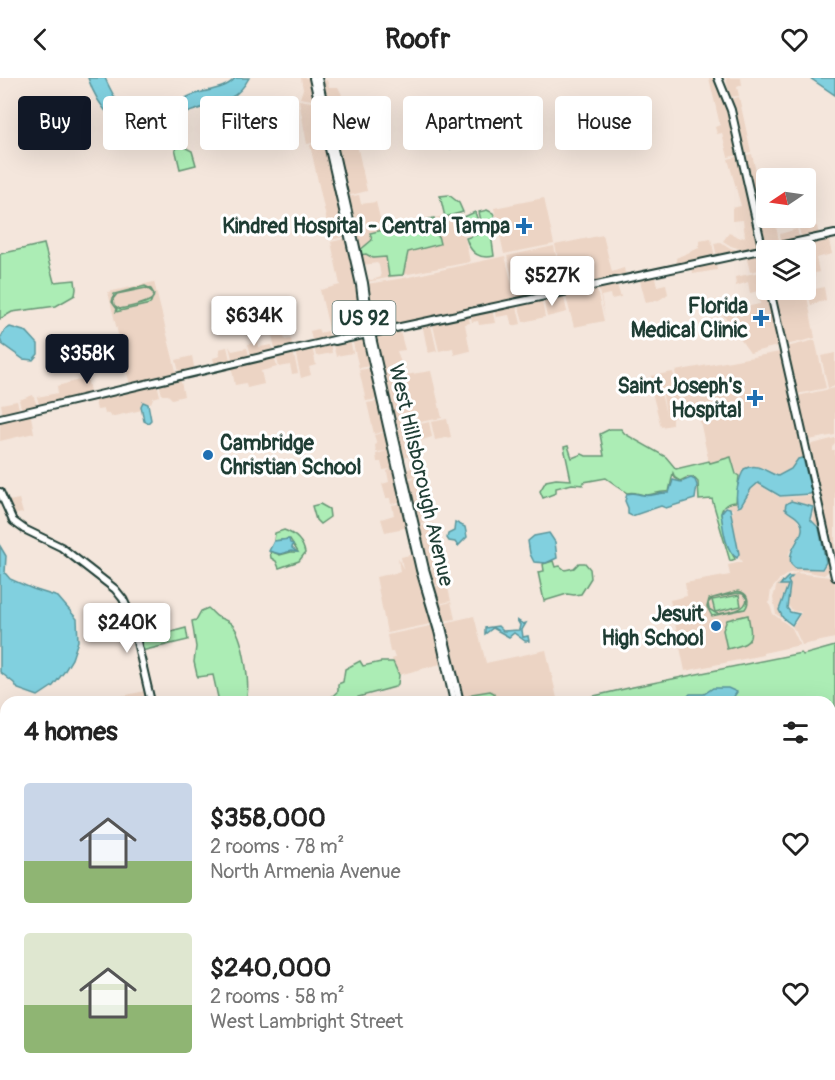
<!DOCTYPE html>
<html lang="en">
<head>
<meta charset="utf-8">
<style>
  :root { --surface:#fff; --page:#f6f6f6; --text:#222; --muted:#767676; --accent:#111827 }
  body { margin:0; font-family:Pangolin,sans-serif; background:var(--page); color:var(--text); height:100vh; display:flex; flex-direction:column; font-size:22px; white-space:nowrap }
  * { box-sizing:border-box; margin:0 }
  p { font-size:20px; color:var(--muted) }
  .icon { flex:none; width:33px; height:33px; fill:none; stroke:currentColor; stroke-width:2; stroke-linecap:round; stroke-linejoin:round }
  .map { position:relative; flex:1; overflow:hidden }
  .panel { position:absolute; left:0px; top:618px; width:836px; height:384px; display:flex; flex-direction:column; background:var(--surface); border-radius:18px 18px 0 0; box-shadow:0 6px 24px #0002 }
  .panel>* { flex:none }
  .hud { position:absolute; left:18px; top:18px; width:800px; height:54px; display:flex; gap:12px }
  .needle { width:39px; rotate:257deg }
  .controls { position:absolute; left:756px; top:90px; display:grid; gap:12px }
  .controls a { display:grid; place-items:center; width:60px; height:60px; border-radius:6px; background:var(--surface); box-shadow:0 6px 24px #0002; font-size:30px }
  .price { position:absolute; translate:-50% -51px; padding:0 14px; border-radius:6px; background:#fff; color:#222; font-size:20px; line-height:39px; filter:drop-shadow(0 2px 3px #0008) }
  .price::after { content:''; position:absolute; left:50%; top:36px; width:18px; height:14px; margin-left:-9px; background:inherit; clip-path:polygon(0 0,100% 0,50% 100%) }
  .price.active { background:var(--accent); color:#fff }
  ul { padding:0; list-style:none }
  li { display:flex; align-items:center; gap:18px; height:150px; padding:0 24px }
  li span { display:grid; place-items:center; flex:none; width:168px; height:120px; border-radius:6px; color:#555 }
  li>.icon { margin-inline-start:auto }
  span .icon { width:72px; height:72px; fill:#fffc; stroke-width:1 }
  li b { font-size:26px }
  h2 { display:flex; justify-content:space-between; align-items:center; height:72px; padding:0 24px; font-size:26px }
  .pill { padding:0 21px; border-radius:6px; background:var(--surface); box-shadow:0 6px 24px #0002; font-size:21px; line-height:54px }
  .pill.active { background:var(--accent); color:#fff }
  header { display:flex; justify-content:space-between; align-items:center; height:78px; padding:0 24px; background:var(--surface); font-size:27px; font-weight:700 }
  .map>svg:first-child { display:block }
  .built { fill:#ecd4c4; fill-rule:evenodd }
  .green { fill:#acedb5; stroke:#669574; stroke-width:1.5; fill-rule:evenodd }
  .water { fill:#81d0df; stroke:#5a959b; stroke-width:1.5 }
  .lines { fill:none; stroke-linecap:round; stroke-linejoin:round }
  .major-casing { stroke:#1f3d34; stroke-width:10 }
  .major { stroke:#fff; stroke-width:6 }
  .poi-dot { fill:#1f6fb2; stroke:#fff; stroke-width:2 }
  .labels { text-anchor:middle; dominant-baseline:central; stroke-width:6; stroke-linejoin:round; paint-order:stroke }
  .shield { fill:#fff; stroke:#627771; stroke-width:1.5 }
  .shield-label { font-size:20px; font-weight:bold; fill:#1f3d34 }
  .poi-label { font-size:21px; font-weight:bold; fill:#1f3d34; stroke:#fff; text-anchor:end }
  .street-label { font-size:21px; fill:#1f3d34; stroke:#fff }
</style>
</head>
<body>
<header><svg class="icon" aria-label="back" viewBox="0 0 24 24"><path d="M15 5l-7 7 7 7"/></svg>Roofr<svg class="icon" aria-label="heart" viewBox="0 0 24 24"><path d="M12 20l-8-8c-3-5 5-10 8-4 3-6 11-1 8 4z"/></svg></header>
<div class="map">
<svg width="835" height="1002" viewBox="0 0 835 1002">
  <rect width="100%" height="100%" fill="#f4e6dc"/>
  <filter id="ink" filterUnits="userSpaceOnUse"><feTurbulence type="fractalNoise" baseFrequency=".0167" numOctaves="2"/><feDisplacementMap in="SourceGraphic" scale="12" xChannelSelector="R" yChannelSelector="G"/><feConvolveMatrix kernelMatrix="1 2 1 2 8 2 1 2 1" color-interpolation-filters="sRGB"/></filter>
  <g filter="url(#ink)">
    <!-- built -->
    <g class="built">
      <polygon points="301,0 312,0 318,23 300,20 303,11"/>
      <polygon points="709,0 717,0 730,33 740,77 728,79 722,55 717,56 715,49 720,47"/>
      <polygon points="726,0 741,0 742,7 737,9 739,18 730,19"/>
      <polygon points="327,2 329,9 338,9 342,17 326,22 322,3"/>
      <polygon points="739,19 751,74 741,76 731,21"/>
      <polygon points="299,22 318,25 326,62 307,66"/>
      <polygon points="355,57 367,113 347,118 333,62"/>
      <polygon points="327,63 347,158 331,162 310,67"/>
      <polygon points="752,76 760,112 766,111 766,121 752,124 742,78"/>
      <polygon points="740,78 761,171 747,173 731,168 723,163 729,155 741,160 745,158 743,142 732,143 732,130 741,128 728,81"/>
      <polygon points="359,117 361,126 376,124 383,152 370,155 372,162 359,173 347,119"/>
      <polygon points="544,120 554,166 504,176 494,130"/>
      <polygon points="766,123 766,140 774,140 780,167 763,170 753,126"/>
      <polygon points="460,135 470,184 367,204 366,201 372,202 381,199 379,187 377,185 363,187 360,177 366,176 386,179 389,186 388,191 403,190 408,174 440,166 434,140"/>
      <polygon points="817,148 819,158 802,162 799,151"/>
      <polygon points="797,151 800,162 782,166 780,156"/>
      <polygon points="603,157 612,194 624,190 626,200 565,213 555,167"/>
      <polygon points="828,158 832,176 816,180 819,194 815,195 815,199 806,202 806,172 799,172 797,165"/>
      <polygon points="348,160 358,205 364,255 332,263 320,212 340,207 331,164"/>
      <polygon points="711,161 715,179 677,188 676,180 699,170 699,163"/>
      <polygon points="721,164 730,170 743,174 717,179 714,165"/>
      <polygon points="554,168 563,213 518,223 507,178"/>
      <polygon points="761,172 764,191 750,194 746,177 720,183 718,187 717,181"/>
      <polygon points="505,178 516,223 374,254 367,206 404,200"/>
      <polygon points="715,181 717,192 693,196 692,187"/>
      <polygon points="765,193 766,211 750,215 748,204 736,208 735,199"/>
      <polygon points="654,195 657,208 666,206 668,216 659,222 646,225 639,199"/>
      <polygon points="154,204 177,297 130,307 108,214"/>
      <polygon points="616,204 621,219 611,221 610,216 601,218 605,241 598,208"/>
      <polygon points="596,208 604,243 574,249 565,215"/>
      <polygon points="824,209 826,222 811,227 807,213"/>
      <polygon points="769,212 781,267 750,275 721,234 760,226 759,215"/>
      <polygon points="806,213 815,260 786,267 776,220"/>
      <polygon points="563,215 567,234 547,239 543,220"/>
      <polygon points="541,220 545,239 523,244 518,225"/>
      <polygon points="516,225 521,246 512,248 509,237 496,239 497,245 494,230"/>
      <polygon points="492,230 495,245 479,247 478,243 472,244 470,235"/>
      <polygon points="468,235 470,245 465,246 470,273 454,277 453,270 439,273 432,243"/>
      <polygon points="430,243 437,273 428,275 422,245"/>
      <polygon points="399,250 405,272 397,273 405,297 431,293 442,340 419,344 396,350 374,255"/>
      <polygon points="318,251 320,255 328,253 330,263 313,267 310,253"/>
      <polygon points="283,255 285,262 291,261 293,271 276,275 272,257"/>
      <polygon points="365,258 371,288 359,290 352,261"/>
      <polygon points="350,262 353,275 336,278 332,264"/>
      <polygon points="815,262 826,310 797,316 787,269"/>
      <polygon points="258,264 259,269 272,267 274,276 252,281 248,266"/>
      <polygon points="330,265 332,275 316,278 314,268"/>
      <polygon points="229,268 232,273 247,270 250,281 233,285"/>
      <polygon points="227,269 231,286 215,289 213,280 220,278 219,271"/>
      <polygon points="312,269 316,287 309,289 311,297 301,300 295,273"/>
      <polygon points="293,273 298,295 292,296 290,287 279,289 276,277"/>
      <path d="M780,274l2,1 18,89 4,8 1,-2 11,49 15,72 -7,6 -21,-4 -14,2 -10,7 -8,10 -2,13 4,11 19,14 8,17 -37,8v2l-78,16 -15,-71 17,-4 -2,-13 45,-8 -2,-10 14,-3 -3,-4 -8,-39 2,-9 -6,-5 4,-3h5l2,5 4,-1 10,-17 6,-5 21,13 31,-1 5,-4 -11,-34 -6,1 -7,10 -13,7 -14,-8 -12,-2 -8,3 -4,7 -3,-3 -5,-16 -23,6 -12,-56 -25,11v7l-11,2 -13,-50 3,7 9,5 6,26 -4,-26 -10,-6 -1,-7 22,-4 10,40 -8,-41zM790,423l23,5 1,16 6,5 7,35 -4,8 -27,-2 -5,-3 -2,-12 11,-18 2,-7 -6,-10 -11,-8v-6z"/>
      <polygon points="835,275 835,308 828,310 821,278"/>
      <polygon points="274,277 277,289 261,293 264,306 247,310 246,305 235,307 231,287"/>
      <polygon points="192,278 195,294 180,298 176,282"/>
      <polygon points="372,290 379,321 366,323 359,292"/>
      <polygon points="180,299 184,318 172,321 168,317 162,317 159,304"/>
      <polygon points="87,300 91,318 40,330 37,319 58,315 57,308"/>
      <polygon points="157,305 160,318 153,320 151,325 142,325 142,332 110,339 109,335 105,336 104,331 97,332 94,319"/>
      <polygon points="835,310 835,357 809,362 797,318"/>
      <polygon points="33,317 38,330 22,333 19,322"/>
      <polygon points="17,323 20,334 3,338 1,326"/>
      <polygon points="379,323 387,353 374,356 367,325"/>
      <polygon points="30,333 34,355 0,363 0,341"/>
      <polygon points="447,341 451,359 435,362 431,344"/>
      <polygon points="429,344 432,359 419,363 419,377 412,348"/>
      <polygon points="411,348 411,350 403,352 406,364 414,363 418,377 402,380 396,352"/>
      <polygon points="387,354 403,423 391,426 390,420 386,420 382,406 389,404 387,393 391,391 383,392 381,384 377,384 376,376 387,373 376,374 375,367 377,366 374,357"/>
      <polygon points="835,360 835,366 832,369 832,372 835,372 835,482 809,367"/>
      <polygon points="420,387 422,396 407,400 405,392"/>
      <polygon points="422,398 433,443 417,447 407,402"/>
      <polygon points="19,421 23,435 12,437 4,424"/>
      <polygon points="403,425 409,449 385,454 381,441 394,437 392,427"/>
      <polygon points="433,445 442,487 427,490 418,449"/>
      <polygon points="414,476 435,545 387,555 376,499 400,494 398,480 403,491 401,479"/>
      <polygon points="443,488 447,505 432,508 428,492"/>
      <polygon points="796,495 830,499 835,503 835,560 802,567 796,554 791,547 795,546 801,534 793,533 787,527 790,507 789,503 792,500 791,498 787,499 779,507 787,507 779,532 782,540 788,545 776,536 773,520 777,506 785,500"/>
      <polygon points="447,506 451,523 438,526 433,509"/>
      <polygon points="451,524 455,541 443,543 439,527"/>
      <polygon points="474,538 486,585 546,572 557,620 536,624 462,624 444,545"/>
      <polygon points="435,547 444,585 399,597 393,584 392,581 395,580 393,574 390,574 387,557"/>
      <polygon points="145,613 148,624 94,624"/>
      <polygon points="835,668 835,696 830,696 830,669"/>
      <polygon points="830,698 835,698 835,737 830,738"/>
      <polygon points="830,739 835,739 835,765 830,767"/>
      <polygon points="835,767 835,798 833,799 830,782 830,768"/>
      <polygon points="6,786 6,842 0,843 0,788"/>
      <polygon points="830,798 835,816 835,838 830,838"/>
      <polygon points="835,839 835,866 830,867 830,840"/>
      <polygon points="835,868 835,895 830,896 830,869"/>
      <polygon points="835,919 835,967 830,968 830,920"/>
      <polygon points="835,968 835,1002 809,1002 808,996 830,996 830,970"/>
      <polygon points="481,996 537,996 538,1002 481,1002"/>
      <polygon points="545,996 600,996 602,1002 599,998 585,1002 547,1002"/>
      <polygon points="602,996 636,996 618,1002 604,1002"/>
      <polygon points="641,996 669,996 670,1002 624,1002"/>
      <polygon points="702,996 737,996 738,1001 672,1002 671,998"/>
      <polygon points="739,996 806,996 807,999 793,1002 756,1002 745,998 740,999"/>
    </g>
    <!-- green -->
    <g class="green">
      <polygon points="184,69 192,73 196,87 180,91 175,70"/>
      <polygon points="449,117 459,125 463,134 445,139 440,118"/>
      <polygon points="487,132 493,135 497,144 484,148 482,147 479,134"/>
      <polygon points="475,134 480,149 478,151 463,153 464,139"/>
      <polygon points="434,140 440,166 408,174 403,197 389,198 386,179 373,180 366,176 360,177 359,173 372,162 370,155"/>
      <path d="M488,153l3,3 3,22c-16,4 -24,-4 -28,-18z"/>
      <polygon points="44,166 54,204 75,202 76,211 75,217 56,228 12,234 0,241 0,176"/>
      <path d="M145,208l6,3 3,5 -4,10 -34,8 1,-3 -5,-7 2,-8zM146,210c25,13 -18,19 -26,21l-6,-4 -1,-6 4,-5z"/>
      <path d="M610,351h11l4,5 41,23 10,12 33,-8 1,2 21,-6 5,17 3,2 -3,26c-8,0 -14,4 -15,12l6,30 8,15 -5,2 -18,-62 -13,1 -1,-18 -5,-5h-5l-8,4 -5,-3 -2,-5 -4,19c-9,-1 -14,2 -22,3 -8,0 -11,-4 -20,-2l-21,-15 -22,4 -1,3 -11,-1 -16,4v5l-13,5 -3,-7 6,-10 10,-2 15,1 -7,-33 4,-1 4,12 10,-4 4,2h18l-4,-22z"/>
      <polygon points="320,426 329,431 330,439 320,446 316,442 312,428"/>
      <path d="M284,452c11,4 19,12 21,23l-6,8 -20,7 -3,-7 -5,-3 -1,-7 10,4 11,-3h7l-8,-13 -16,2 1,-8z"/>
      <polygon points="553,483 555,489 560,488 565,492 574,490 579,485 585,485 590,491 591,500 581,516 574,517 567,516 544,523 538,494 544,493 543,486"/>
      <path d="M738,513c11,2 12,11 7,18l-33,7 -5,-9 2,-8zM738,515l5,1 4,5c-2,13 -20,13 -30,15l-8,-5 -1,-6 5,-5z"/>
      <polygon points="739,517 741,528 715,534 712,522"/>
      <path d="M208,530c4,3 6,7 10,9 6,3 11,3 16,10 9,12 18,62 11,75h-26l-6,-27 -15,2 -1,-2 -3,-13 2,-15 -4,-26 4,-1 5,-9z"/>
      <path d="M748,537c5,26 5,28 -21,34l-4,-19 4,-10z"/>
      <polygon points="165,545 167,555 186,550 188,562 141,573 136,552"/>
      <polygon points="835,568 835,656 830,657 830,624 568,624 633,609 801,575 803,577"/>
      <polygon points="360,583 363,588 381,584 393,584 399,597 398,606 395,609 358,619 357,624 326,624 338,613 338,606 343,604 345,591"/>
      <polygon points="490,613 494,615 496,624 469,624 468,619 472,616"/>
      <polygon points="438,996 481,996 481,1002 440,1002"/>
    </g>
    <!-- water -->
    <g class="water">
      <path d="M88,0h17c10,22 24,52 54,37 12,-6 20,-15 33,-20 13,-5 34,-5 43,-17h14c-15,28 -37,24 -62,35 -11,6 -21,14 -33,17 -33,10 -57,-25 -66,-52z"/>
      <polygon points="810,0 835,0 835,17"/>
      <polygon points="467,45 473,48 478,56 450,71 446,66 446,60 448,57 460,52 461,49"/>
      <polygon points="10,249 27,254 38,266 38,276 33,282 23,281 2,266 0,261 5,252"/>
      <polygon points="143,324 148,326 151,342 148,345 144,343 141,328"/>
      <path d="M803,380l8,33 -1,3 -30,2 -22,-13 -7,6 -10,17 -3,1c-4,-13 0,-26 6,-38 15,-7 21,3 34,7l13,-7 7,-10z"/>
      <path d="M691,400l4,2 2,5 -2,14 -29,9 -5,-2 -29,10 -4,-2v-6l-3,-7 2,-7c7,-2 9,0 16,1 8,2 17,-3 26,-2l4,-13 8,2z"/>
      <path d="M791,423l22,6 -3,12 9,9 7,34 -4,7 -27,-1 -4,-4c-5,-19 22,-31 6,-46 -3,-3 -8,-5 -12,-9l1,-5z"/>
      <path d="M726,429l4,1 9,46 -2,4c-12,-7 -14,-31 -16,-45z"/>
      <polygon points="455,444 465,449 467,459 458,468 455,464 449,463 447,460 448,456 454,453"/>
      <polygon points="549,455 555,464 557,480 546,485 534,484 530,476 528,463 534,458"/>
      <polygon points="289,461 290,465 293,466 292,470 297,474 291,473 280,476 269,473 274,463"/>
      <polygon points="0,468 6,478 5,495 10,501 33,511 58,519 77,541 78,563 72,581 64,594 53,608 38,618 18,611 14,605 0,594"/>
      <polygon points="788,499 792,499 788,503 790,507 787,530 790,534 799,536 792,547 783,540 779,532 788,507 780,507"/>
      <polygon points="517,542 523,546 526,545 522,552 523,559 528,558 529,563 525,563 514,555 509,559 493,550 485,556 485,550 498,548 503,553 519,552 520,547"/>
      <polygon points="713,610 728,610 737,614 733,620 725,621 722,624 689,624 688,618 690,616 704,616"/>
    </g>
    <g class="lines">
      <!-- major casing -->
      <g class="major-casing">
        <g id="major">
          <polyline points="313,0 360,207 366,256 420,492 438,553 454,624"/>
          <polyline points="318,0 364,205 371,255 393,352 425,491 441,545 460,624"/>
          <polyline points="718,0 731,32 766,186"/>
          <polyline points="764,184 766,196"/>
          <polyline points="770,212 835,499"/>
          <polyline points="335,263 835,156"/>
          <polyline points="0,340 338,261"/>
          <polyline points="0,414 13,443 24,451 61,469 115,511 123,521 131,538 151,624"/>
          <polyline points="830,663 835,662"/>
          <polyline points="0,850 6,849"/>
          <polyline points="541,996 542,1002"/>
          <polyline points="159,1002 161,996"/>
        </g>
      </g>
      <!-- major -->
      <use href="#major" class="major"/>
    </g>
  </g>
  <!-- markers -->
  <g class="poi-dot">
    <path d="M521 139h6v6h6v6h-6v6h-6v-6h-6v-6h6z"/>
    <path d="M758 231h6v6h6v6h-6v6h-6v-6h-6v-6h6z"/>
    <path d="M752 311h6v6h6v6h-6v6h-6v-6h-6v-6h6z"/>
    <circle cx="208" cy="377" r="6"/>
    <circle cx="716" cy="548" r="6"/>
  </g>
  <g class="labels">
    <!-- shield labels -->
    <rect class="shield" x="332.5" y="223" width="63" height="34" rx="4.5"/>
    <g class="shield-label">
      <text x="364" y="240">US 92</text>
    </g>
    <!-- poi labels -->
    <g class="poi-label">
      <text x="510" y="148">Kindred Hospital - Central Tampa</text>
      <text x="748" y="228">Florida<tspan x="748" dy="24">Medical Clinic</tspan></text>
      <text x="742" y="308">Saint Joseph's<tspan x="742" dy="24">Hospital</tspan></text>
      <text x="220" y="365" text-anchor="start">Cambridge<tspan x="220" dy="24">Christian School</tspan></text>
      <text x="704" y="536">Jesuit<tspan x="704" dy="24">High School</tspan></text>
    </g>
    <!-- street labels -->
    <g class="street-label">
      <text transform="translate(421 397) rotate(77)">West Hillsborough Avenue</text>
    </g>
  </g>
</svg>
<div class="controls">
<a><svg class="needle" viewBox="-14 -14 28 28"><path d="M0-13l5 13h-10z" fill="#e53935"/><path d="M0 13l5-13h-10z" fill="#767676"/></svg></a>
<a><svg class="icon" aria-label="layers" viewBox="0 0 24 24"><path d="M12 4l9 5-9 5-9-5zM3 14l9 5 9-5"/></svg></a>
</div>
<b class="price" style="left:552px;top:229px">$527K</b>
<b class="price" style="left:254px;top:269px">$634K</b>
<b class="price active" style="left:87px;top:307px">$358K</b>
<b class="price" style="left:127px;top:576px">$240K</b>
<div class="hud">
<a class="pill active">Buy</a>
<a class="pill">Rent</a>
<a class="pill">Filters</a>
<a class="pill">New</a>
<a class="pill">Apartment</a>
<a class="pill">House</a>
</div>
<section class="panel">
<h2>4 homes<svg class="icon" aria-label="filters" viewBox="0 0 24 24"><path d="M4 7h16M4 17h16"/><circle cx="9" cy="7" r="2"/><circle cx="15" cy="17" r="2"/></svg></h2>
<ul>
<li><span style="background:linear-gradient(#c9d6e8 65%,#8fb573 0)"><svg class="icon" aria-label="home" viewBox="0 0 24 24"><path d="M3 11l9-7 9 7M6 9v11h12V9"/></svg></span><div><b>$358,000</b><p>2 rooms · 78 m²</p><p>North Armenia Avenue</p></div><svg class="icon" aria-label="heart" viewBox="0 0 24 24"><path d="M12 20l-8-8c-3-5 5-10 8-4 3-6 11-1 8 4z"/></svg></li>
<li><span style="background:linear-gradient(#dfe7d0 60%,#8fb573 0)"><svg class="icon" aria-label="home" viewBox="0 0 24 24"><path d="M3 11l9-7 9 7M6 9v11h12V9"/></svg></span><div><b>$240,000</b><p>2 rooms · 58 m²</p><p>West Lambright Street</p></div><svg class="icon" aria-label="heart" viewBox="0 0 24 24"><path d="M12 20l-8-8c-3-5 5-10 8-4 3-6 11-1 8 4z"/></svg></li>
</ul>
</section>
</div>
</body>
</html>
